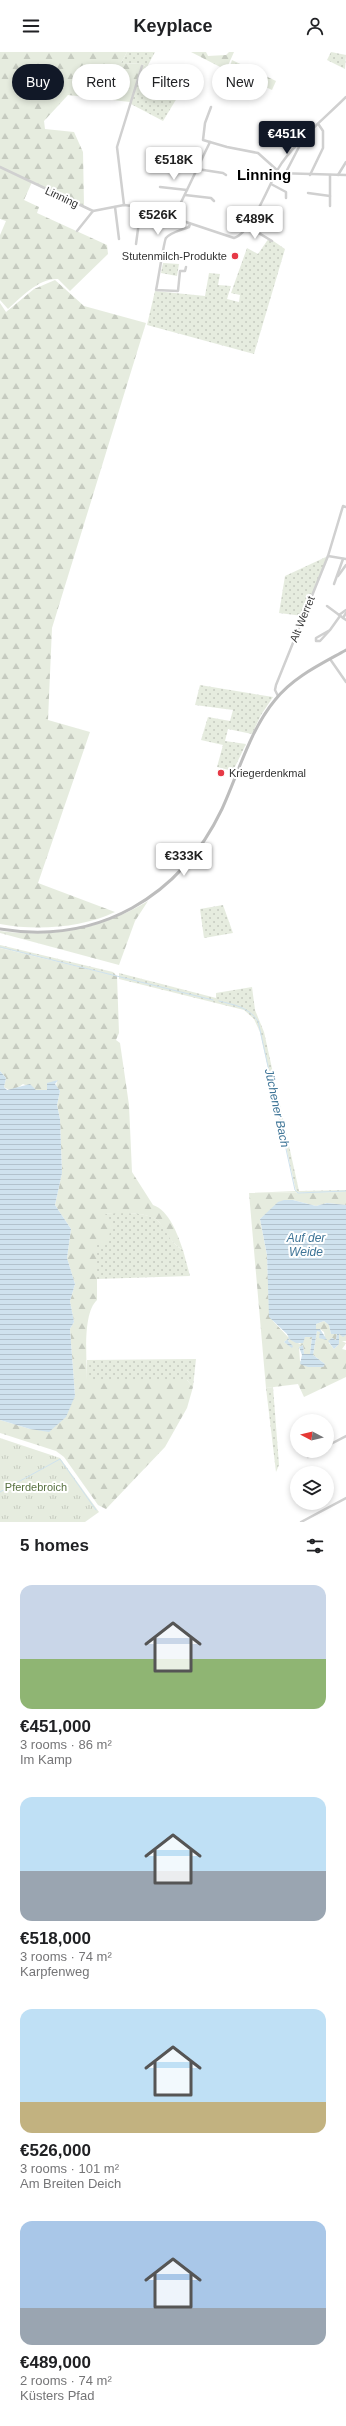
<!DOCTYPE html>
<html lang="en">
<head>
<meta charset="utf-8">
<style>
  :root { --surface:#fff; --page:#f6f6f6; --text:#202124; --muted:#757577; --accent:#111827 }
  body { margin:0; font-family:Arial,sans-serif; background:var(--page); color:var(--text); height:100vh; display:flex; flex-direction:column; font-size:15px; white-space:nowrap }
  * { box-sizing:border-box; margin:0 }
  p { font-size:13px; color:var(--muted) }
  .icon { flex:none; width:22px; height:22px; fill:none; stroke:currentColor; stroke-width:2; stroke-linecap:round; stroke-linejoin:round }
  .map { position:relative; height:1470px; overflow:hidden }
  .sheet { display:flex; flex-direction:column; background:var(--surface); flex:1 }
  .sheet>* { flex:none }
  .banner { position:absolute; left:12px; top:12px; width:322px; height:36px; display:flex; gap:8px }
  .needle { width:26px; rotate:277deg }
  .controls { position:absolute; left:290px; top:1362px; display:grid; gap:8px }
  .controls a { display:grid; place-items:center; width:44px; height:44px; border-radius:50%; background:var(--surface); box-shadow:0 2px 6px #0003; font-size:20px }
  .price { position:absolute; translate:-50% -34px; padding:0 9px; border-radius:4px; background:#fff; color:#222; font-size:13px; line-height:26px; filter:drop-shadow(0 1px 2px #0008) }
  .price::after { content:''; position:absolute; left:50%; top:24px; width:12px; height:9px; margin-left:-6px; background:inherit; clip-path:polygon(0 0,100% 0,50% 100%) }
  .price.on { background:var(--accent); color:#fff }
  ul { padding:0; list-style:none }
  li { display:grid; align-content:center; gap:8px; height:212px; padding:0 20px }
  li span { display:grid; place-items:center; height:124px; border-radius:12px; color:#555 }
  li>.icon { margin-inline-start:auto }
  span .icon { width:72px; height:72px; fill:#fffc; stroke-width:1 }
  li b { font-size:17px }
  h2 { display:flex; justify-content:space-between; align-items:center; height:48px; padding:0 20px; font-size:17px }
  .chip { padding:0 14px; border-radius:18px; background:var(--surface); box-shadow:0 2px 6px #0003; font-size:14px; line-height:36px }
  .chip.on { background:var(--accent); color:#fff }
  header { display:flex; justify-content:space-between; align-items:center; height:52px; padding:0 20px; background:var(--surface); font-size:18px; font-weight:800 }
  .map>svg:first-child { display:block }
  .grass { fill:url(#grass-dots) }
  .forest { fill:url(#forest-firs) }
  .park { fill:url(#park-tufts) }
  .water { fill:url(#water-rules) }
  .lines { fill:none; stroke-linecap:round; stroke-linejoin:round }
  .stream { stroke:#cfe2ee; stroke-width:1 }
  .street { stroke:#d0d0d0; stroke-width:2.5 }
  .secondary { stroke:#bdbdbd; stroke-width:3 }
  .poi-dot { fill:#e63946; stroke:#fff; stroke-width:1.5 }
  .labels { text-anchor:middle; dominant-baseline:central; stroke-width:4; stroke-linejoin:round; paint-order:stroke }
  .street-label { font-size:11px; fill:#333; stroke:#fff }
  .poi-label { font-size:11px; fill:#333; stroke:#fff; text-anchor:end }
  .park-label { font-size:11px; fill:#56703f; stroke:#fff }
  .water-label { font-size:12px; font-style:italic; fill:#3f7597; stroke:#fff }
  .district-label { font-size:15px; font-weight:bold; fill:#000; stroke:#fff }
</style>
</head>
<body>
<header><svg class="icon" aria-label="menu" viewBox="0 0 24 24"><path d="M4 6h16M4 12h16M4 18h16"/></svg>Keyplace<svg class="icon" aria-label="person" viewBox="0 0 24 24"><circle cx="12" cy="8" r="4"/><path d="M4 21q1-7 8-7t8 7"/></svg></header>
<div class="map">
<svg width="346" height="1470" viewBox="0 0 346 1470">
  <defs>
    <pattern id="grass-dots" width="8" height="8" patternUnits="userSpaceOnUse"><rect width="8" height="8" fill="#e6ecdf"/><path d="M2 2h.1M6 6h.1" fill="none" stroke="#c6cbc0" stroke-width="1.8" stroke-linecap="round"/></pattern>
    <pattern id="forest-firs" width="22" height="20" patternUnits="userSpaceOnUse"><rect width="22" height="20" fill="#e6ecdf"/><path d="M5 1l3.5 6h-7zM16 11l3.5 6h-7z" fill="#c6cbc0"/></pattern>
    <pattern id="park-tufts" width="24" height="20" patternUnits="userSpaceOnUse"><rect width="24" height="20" fill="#e6ecdf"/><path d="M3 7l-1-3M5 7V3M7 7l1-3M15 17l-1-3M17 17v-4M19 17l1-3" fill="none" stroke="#c6cbc0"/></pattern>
    <pattern id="water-rules" width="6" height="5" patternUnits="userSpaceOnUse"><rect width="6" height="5" fill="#cfe2ee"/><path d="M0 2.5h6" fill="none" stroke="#b2c2cd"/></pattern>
  </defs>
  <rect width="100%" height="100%" fill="#fff"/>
  <!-- grass -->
  <g class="grass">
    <polygon points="127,0 155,0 147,15 142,12 121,11"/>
    <polygon points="331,0 346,3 345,17 327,8"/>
    <polygon points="139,24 177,46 163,69 131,52"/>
    <polygon points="269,186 285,197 254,302 147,273 155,239 205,244 209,221 220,222 218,233 231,234 227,247 239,250 240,243 231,241 247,196 258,202"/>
    <polygon points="163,211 179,212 177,224 161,221"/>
    <polygon points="328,504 303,564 279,561 285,524"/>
    <polygon points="200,633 273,645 261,663 252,682 228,677 225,689 246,692 233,719 217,715 223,693 201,688 208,665 230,669 233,658 195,653"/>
    <polygon points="223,853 233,881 204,886 200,857"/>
    <polygon points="0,893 113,920 117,924 0,896"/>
    <polygon points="119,921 216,946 216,941 252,935 255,958 264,980 299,1139 346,1138 346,1140 249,1141 296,1139 260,980 254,967 244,958 119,927"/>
    <path d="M121,1160c11,2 30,1 37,9 10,10 12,22 25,29l7,26 -94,3 1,-36 8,-29z"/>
    <polygon points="196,1307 193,1335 187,1328 87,1328 87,1308"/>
    <polygon points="273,1335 279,1413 276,1420 266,1336"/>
  </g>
  <!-- forest -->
  <g class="forest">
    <path d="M0,0h127l-6,11 21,1 29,19 -5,9 -27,-16 -9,26 -62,-7 -24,26 1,8 29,3 9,20 1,54 -52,-24 -8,18 15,7 -2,6 70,32 1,9 -38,37 -12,-12c-19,-1 -37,18 -50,30l-8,-9v-65l6,-14 -6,-2z"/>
    <polygon points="191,0 206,0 208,4 226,3 229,0 234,0 226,18"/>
    <polygon points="232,8 276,29 272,38 229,17"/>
    <path d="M55,228l29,26 62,17 -94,305 -4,92 42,12 -52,151 77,29c-33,16 -79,19 -115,12v-621l6,9 28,-23z"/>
    <path d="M148,849l-13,20 -16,44 -119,-32v-2c54,7 101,-2 148,-30z"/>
    <path d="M0,896l117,28 2,57 -3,7 4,3 9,62 3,67 21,33c16,5 25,30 30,45 -12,-7 -16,-17 -24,-28 -8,-11 -41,-9 -54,-8l7,11 -5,18h-10v57c-15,14 -10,60 -10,80h100l6,7 -6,21 -22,39 -59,62 -8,-4 -34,-48 -8,-6 -56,-18v-13l30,9 45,-33 -5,-67 4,-7 -4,-21 5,-17 -8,-26 4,-29 -16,-24 7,-32 -2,-54 -3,-14 3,-14 -4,-4 1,-7 -10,10h-11l-13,-6c-7,5 -12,8 -19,3l2,-9 -6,-7z"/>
    <polygon points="346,1140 346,1153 327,1151 316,1154 293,1148 274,1155 260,1167 267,1203 269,1255 273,1269 289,1286 284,1290 292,1295 288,1289 289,1287 300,1292 305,1285 312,1285 310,1302 304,1302 303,1293 299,1295 300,1309 323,1315 325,1312 313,1303 317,1279 320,1280 322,1286 325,1286 324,1280 320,1277 316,1277 316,1272 324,1269 329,1273 331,1282 337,1282 336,1288 332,1286 329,1291 334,1297 339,1292 339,1282 346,1283 346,1289 342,1289 346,1291 342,1297 346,1298 346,1325 304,1345 298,1332 266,1336 249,1141"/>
  </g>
  <!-- park -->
  <polygon class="park" points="0,1386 60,1406 99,1460 85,1470 0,1470"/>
  <!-- water -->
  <g class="water">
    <polygon points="0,1019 6,1026 4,1035 7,1038 30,1032 36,1038 47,1038 47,1031 58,1028 55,1032 60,1039 57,1053 60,1067 62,1121 55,1153 71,1177 67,1206 75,1232 70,1249 74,1270 70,1277 75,1344 66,1365 49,1380 30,1377 0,1368"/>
    <polygon points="284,1148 293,1148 316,1154 327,1151 346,1153 346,1283 343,1285 339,1282 339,1292 334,1297 328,1289 332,1286 336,1288 337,1282 331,1282 329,1273 324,1269 316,1272 316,1277 320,1277 327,1288 319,1286 320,1280 317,1279 313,1303 325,1312 323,1315 308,1315 300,1312 302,1303 299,1295 303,1293 304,1302 310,1302 312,1285 305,1285 303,1291 296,1291 289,1287 288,1289 293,1294 292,1296 284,1290 289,1286 287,1282 269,1265 267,1203 260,1167 278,1150"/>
  </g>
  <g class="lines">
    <!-- stream -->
    <g class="stream">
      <polyline points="0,895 213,948"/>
      <path d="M219,949c16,4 29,6 39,20l37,169 3,3 48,-2"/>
      <polyline points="0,1440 60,1407 96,1458"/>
    </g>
    <!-- street -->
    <g class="street">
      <polyline points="211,55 205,71 203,88 227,95 258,101 277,118"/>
      <polyline points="180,105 201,109"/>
      <path d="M0,115l93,44 31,-6 17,2 93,31c17,-5 35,-53 44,-69 13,-23 48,-52 68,-72"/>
      <polyline points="197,117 223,121 226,123"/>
      <polyline points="276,121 346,123"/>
      <polyline points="285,122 300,93"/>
      <polyline points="310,123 323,96 323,79 319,73"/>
      <polyline points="330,123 330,154"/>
      <polyline points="338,123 346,110"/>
      <polyline points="271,132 286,140 286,146"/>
      <polyline points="160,135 187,138"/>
      <polyline points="308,141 330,144"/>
      <polyline points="185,143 211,146 214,149"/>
      <polyline points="124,153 117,95 142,14"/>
      <polyline points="115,155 119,187"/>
      <polyline points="174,165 210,90"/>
      <polyline points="247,174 272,189"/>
      <polyline points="77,179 93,159"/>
      <polyline points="136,192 141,155"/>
      <path d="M186,215l-1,4h-5l-2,20 -22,-1c2,-8 8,-50 10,-52 5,-6 16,-8 23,-11l1,-3"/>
      <polyline points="328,504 343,454 346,455"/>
      <polyline points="338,524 346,513"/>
      <polyline points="334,532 343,507"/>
      <polyline points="327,554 346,568"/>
      <polyline points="339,563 346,558"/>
      <polyline points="343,566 346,561"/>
      <polyline points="330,578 320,589 316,589 316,586 330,578 340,564"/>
      <polyline points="330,607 346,630"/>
      <polyline points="278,644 275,638 276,633 328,504 346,507"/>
      <polyline points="327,1394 346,1384"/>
      <polyline points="308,1405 317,1399"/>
      <polyline points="301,1470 346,1446"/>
    </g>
    <!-- secondary -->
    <path class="secondary" d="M0,877c98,16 180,-32 222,-120 16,-35 28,-79 53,-109 18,-23 46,-36 71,-50"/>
  </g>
  <!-- markers -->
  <g class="poi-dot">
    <circle cx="235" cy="204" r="4"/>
    <circle cx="221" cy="721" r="4"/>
  </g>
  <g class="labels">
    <!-- street labels -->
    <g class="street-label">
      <text transform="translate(62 145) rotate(25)">Linning</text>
      <text transform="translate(302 567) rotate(-68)">Alt Werret</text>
    </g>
    <!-- poi labels -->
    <g class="poi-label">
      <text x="227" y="204">Stutenmilch-Produkte</text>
      <text x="229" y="721" text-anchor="start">Kriegerdenkmal</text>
    </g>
    <!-- park labels -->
    <g class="park-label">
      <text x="36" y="1435">Pferdebroich</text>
    </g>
    <!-- water labels -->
    <g class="water-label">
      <text transform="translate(277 1056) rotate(78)">Jüchener Bach</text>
      <text x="306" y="1186">Auf der<tspan x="306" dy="14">Weide</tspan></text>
    </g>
    <!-- district labels -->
    <g class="district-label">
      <text x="264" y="122">Linning</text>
    </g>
  </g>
</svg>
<div class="controls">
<a><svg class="needle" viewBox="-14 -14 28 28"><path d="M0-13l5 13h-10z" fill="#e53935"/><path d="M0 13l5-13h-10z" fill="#757577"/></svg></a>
<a><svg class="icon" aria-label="layers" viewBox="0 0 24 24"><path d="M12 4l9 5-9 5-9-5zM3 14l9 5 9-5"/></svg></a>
</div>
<b class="price on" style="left:287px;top:103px">€451K</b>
<b class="price" style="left:174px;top:129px">€518K</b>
<b class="price" style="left:158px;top:184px">€526K</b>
<b class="price" style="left:255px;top:188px">€489K</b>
<b class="price" style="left:184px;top:825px">€333K</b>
<div class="banner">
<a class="chip on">Buy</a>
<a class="chip">Rent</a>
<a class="chip">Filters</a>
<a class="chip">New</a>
</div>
</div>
<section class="sheet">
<h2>5 homes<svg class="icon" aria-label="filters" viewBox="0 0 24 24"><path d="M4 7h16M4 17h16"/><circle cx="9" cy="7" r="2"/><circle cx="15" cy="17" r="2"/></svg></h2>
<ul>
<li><span style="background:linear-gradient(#c9d6e8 60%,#8fb573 0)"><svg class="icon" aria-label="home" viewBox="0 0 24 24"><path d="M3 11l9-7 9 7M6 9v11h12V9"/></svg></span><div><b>€451,000</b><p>3 rooms · 86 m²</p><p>Im Kamp</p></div></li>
<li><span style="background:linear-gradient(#bfe0f5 60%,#9aa5b1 0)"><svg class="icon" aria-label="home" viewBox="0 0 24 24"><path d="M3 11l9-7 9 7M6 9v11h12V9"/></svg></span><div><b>€518,000</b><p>3 rooms · 74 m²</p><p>Karpfenweg</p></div></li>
<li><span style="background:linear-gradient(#bfe0f5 75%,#c2b280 0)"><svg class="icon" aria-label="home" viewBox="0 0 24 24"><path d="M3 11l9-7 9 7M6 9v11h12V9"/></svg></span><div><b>€526,000</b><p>3 rooms · 101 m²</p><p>Am Breiten Deich</p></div></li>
<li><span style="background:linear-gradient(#a9c7e8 70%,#9aa5b1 0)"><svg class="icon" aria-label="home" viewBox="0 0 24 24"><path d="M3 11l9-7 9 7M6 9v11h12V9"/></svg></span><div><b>€489,000</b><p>2 rooms · 74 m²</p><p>Küsters Pfad</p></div></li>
</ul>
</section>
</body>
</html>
